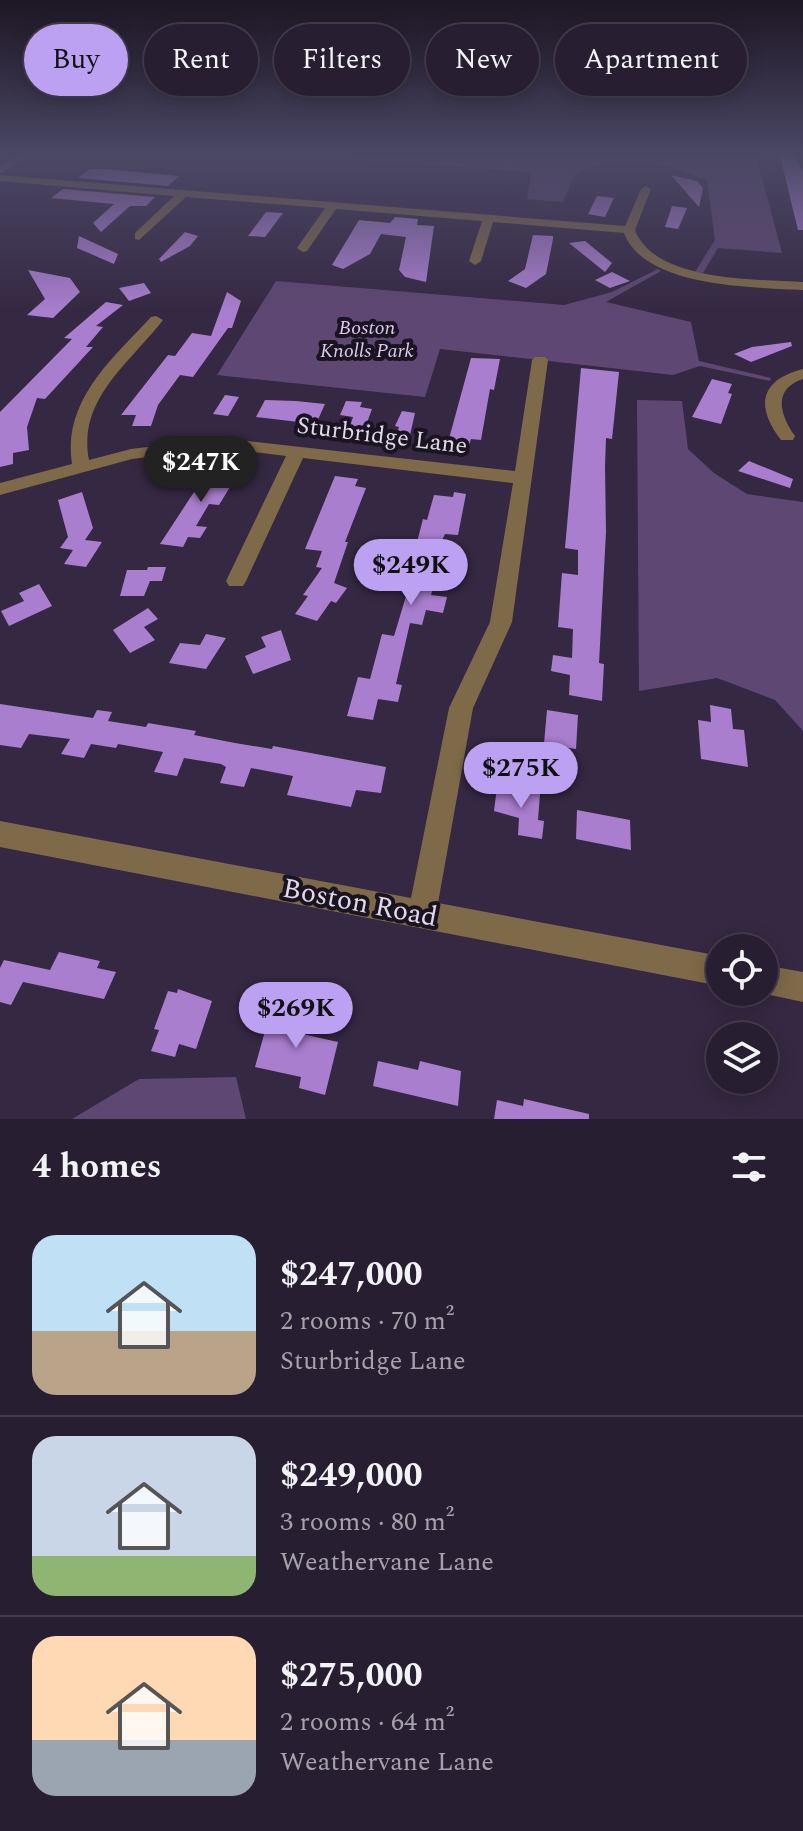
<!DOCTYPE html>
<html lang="en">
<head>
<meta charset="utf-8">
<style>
  :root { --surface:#281e32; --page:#30273a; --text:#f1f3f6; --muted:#a5a2ac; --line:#443c4d; --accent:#bca0f2 }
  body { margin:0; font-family:Spectral,serif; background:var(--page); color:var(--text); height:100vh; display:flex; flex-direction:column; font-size:30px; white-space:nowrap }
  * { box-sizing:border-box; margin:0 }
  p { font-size:26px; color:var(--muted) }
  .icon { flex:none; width:44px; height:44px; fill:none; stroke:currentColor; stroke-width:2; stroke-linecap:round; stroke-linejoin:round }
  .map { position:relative; height:1119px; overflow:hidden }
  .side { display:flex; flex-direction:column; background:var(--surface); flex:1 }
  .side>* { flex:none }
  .top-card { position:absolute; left:24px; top:24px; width:756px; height:72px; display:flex; gap:16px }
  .controls { position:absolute; left:706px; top:934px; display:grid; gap:16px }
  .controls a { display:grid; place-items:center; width:72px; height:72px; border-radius:50%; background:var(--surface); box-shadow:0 4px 20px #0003,0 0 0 2px var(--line); font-size:40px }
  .price { position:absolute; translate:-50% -68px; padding:0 18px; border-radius:28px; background:var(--accent); color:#111; font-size:26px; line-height:52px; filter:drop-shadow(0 2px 4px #0008) }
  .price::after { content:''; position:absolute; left:50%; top:48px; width:24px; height:18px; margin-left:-12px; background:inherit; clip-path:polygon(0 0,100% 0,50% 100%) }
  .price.selected { background:#222; color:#fff }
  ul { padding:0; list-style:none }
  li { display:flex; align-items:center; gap:24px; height:200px; padding:0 32px }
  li+li { border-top:2px solid var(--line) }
  li span { display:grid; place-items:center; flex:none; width:224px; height:160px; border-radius:24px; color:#555 }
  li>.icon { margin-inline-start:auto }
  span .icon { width:96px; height:96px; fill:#fffc; stroke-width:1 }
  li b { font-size:34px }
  h2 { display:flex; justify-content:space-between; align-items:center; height:96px; padding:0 32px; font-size:34px }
  .pill { padding:0 28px; border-radius:36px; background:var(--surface); box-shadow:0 4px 20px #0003,0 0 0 2px var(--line); font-size:28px; line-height:72px }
  .pill.selected { background:var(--accent); color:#111 }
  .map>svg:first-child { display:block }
  .green { fill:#5e4772 }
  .building { fill:#a97ece }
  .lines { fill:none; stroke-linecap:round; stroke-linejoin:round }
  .minor { fill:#7e6a48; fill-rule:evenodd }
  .labels { text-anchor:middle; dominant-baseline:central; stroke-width:8; stroke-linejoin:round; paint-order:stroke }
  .far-park-label { font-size:20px; font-style:italic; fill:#ddc7f2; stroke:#1a1420 }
  .street-label { font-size:24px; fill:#e1d9ea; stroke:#1a1420 }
  .near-street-label { font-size:28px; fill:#e1d9ea; stroke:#1a1420 }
</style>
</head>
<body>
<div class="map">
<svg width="803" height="1119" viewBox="0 0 803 1119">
  <rect width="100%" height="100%" fill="#352842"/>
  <!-- green -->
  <g class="green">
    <polygon points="310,156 756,156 782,253 718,248 703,273 695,272 715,240 707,180 664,165 607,161 575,174 563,202 527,199 531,172"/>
    <polygon points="658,269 661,271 606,302 691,322 699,361 771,378 770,381 700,366 673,375 440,349 425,397 217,375 276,281 564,305 612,292"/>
    <polygon points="637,400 682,401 688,449 714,473 747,494 803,502 803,731 775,700 717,678 639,691"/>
    <polygon points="236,1077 246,1119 72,1119 139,1079"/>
  </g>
  <!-- building -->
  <g class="building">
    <polygon points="780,156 795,156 803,172 803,230 798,230"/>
    <polygon points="90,169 105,169 179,176 168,186 78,178"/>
    <polygon points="671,175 697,181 703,188 699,207"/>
    <polygon points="63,189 155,197 146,206 130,206 101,232 93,223 114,204 51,198"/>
    <polygon points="597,196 614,198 605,217 588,214"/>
    <polygon points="672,206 687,208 678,229 665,227"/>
    <polygon points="266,212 283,213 265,237 248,236"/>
    <polygon points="395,217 418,219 417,225 434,226 426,282 405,277 399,270 406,237 381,234 370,254 343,269 332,265 359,220 390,223"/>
    <polygon points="185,232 198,236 190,246 161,262 159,259"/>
    <polygon points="533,235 553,236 553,239 546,274 526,288 508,281 525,269"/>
    <polygon points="79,236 118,254 114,264 77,248"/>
    <polygon points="585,241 612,263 605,272 569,243"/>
    <polygon points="28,270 70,278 80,292 53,318 27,315 45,299"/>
    <polygon points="612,272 630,281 610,288 595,280"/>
    <polygon points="144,283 151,293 129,301 119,288"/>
    <polygon points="227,292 241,301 232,328 228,328 193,377 180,375 158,405 151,426 132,426 136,415 121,415 168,355 175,356 192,333 211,336"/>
    <polygon points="106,302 123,305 96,326 103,327 86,347 93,347 45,399 37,398 27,427 29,450 13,453 13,464 0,467 0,412 72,339 64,338"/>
    <polygon points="791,342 792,346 751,362 734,354 752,347"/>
    <polygon points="471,358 500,359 494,390 490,389 481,440 471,439 468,449 447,446"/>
    <polygon points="581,368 619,372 612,439 606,438 605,466 606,532 599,663 604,664 602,701 569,695 570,675 551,671 553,655 572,658 573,629 558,627 562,573 578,575 578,550 565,548"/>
    <polygon points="712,379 732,384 728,393 732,394 721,424 692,417"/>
    <polygon points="225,395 239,397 228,416 213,414"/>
    <polygon points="265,400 296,401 325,404 316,424 256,417"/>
    <polygon points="346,401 362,402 360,407 372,409 365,428 350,426 353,417 340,415"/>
    <polygon points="402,411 415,413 410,435 397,433 399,427 395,426"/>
    <polygon points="749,461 793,479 790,488 738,471"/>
    <polygon points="213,463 241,469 219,505 209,504 196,526 207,527 200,538 188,537 183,547 160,544"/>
    <polygon points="335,476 358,479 355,486 366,488 345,542 348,542 334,583 347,588 336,603 331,601 317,621 295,614 308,596 303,595 322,568 316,567 322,551 305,549"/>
    <polygon points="82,492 93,528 85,540 102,542 86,567 64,564 73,550 60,548 68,537 58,500"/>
    <polygon points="454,492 466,494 458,535 445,534 434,557 456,560 453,572 438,570 431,595 447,597 443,613 426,610 422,625 410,623 396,684 402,685 398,702 378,699 373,720 347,716 358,677 370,679 382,634 394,636 422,543 417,542 423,519 427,520 434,495 453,497"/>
    <polygon points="148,567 166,567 162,581 150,581 144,596 120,596 127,570 147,570"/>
    <polygon points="39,584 52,606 9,626 1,611 24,601 19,593"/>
    <polygon points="148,608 158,619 144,627 155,640 130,653 113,630"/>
    <polygon points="281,630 291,660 253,674 245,656 266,647 261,637"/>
    <polygon points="206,634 226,638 206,669 169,663 180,643 200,645"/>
    <polygon points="0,704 93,718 97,710 112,712 108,721 146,727 148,723 196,731 194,735 235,743 272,749 273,746 386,767 381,793 356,790 351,807 287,795 293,776 251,768 244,787 220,783 226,767 221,764 184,758 177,776 154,772 163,752 118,744 116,748 91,744 84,758 61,754 70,739 29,734 21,748 0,745"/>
    <polygon points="710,705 731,709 733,729 744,730 748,767 701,759 698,720 711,722"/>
    <polygon points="547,710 578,715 576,749 544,744"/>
    <polygon points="497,787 540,794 538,820 544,821 542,839 518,835 519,818 494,811"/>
    <polygon points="577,810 630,820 631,850 576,839"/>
    <polygon points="59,952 100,961 97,968 116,972 104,999 23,982 11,1005 0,1002 0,968 4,960 50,970"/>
    <polygon points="178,989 212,1001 196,1049 179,1044 175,1057 151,1051 159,1030 154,1029 168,991 177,993"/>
    <polygon points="273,1002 292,1006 290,1014 306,1018 302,1034 338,1042 325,1095 299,1088 301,1077 255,1067"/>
    <polygon points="378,1061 418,1070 420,1061 461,1071 458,1106 373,1086"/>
    <polygon points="524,1099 589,1114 589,1119 494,1119 497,1100 523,1106"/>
  </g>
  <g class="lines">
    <!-- minor -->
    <g class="minor">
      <polygon points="18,156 29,156 0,174 0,166"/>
      <path d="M0,175l625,51 16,-37 5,-3 5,3 -16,41c20,52 120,49 168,52v8c-50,-3 -158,-2 -179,-57l-131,-11 -12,39 -6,4 -6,-4 13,-40 -146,-12 -29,42 -4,1 -6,-4 28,-40 -139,-11 -47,43 -4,-1v-6l39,-37 -174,-15z"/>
      <path d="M156,316l7,4c-33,43 -86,79 -74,140l42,-11 90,-11 294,33 17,-111 3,-3h10l3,3 -36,262 -39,86 -35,195 282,53v30l-720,-139v-26l411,77 38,-190 41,-86 23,-139 -210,-25 -57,123 -3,5h-14l-3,-5 60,-125 -65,-8 -89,11 -132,36v-12l72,-19c-10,-63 40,-105 79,-147z"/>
      <path d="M803,369v10c-31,10 -23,36 -8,57l-2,4h-12c-26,-34 -21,-60 22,-71z"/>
      <polygon points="764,965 803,972 803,1002 756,992 764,992"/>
    </g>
  </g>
  <!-- sky -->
  <linearGradient id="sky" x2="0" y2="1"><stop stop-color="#1d1624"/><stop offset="0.5" stop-color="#4b4865"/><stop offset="1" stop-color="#4b4865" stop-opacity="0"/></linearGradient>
  <rect width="803" height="312" fill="url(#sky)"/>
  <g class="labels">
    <!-- far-park labels -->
    <g class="far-park-label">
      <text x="367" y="328">Boston<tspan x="367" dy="23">Knolls Park</tspan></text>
    </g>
    <!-- street labels -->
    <g class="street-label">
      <text transform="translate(382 436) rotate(7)">Sturbridge Lane</text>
    </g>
    <!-- near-street labels -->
    <g class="near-street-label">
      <text transform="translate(360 903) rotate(11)">Boston Road</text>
    </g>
  </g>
</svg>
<div class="controls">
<a><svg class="icon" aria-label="locate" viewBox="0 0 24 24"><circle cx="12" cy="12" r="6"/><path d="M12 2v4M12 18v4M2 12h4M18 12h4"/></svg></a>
<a><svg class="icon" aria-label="layers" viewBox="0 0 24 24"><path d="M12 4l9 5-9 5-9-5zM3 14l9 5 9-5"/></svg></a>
</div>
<b class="price selected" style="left:201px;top:504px">$247K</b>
<b class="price" style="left:411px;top:607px">$249K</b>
<b class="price" style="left:521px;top:810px">$275K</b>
<b class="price" style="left:296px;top:1050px">$269K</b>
<div class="top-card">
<a class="pill selected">Buy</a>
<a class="pill">Rent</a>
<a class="pill">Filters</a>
<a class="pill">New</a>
<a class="pill">Apartment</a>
</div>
</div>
<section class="side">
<h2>4 homes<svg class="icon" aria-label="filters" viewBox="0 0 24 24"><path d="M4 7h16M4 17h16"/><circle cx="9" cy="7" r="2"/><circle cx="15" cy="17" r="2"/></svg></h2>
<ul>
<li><span style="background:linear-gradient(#bfe0f5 60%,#b9a48a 0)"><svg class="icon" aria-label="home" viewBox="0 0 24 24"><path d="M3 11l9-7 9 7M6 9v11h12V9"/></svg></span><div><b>$247,000</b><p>2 rooms · 70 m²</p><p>Sturbridge Lane</p></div></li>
<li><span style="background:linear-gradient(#c9d6e8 75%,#8fb573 0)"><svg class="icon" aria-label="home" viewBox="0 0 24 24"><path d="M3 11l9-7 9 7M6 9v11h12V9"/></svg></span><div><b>$249,000</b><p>3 rooms · 80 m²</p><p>Weathervane Lane</p></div></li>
<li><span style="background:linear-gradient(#ffd9b3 65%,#9aa5b1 0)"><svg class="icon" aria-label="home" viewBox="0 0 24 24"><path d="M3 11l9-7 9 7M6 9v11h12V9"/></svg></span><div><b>$275,000</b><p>2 rooms · 64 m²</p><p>Weathervane Lane</p></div></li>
</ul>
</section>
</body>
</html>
